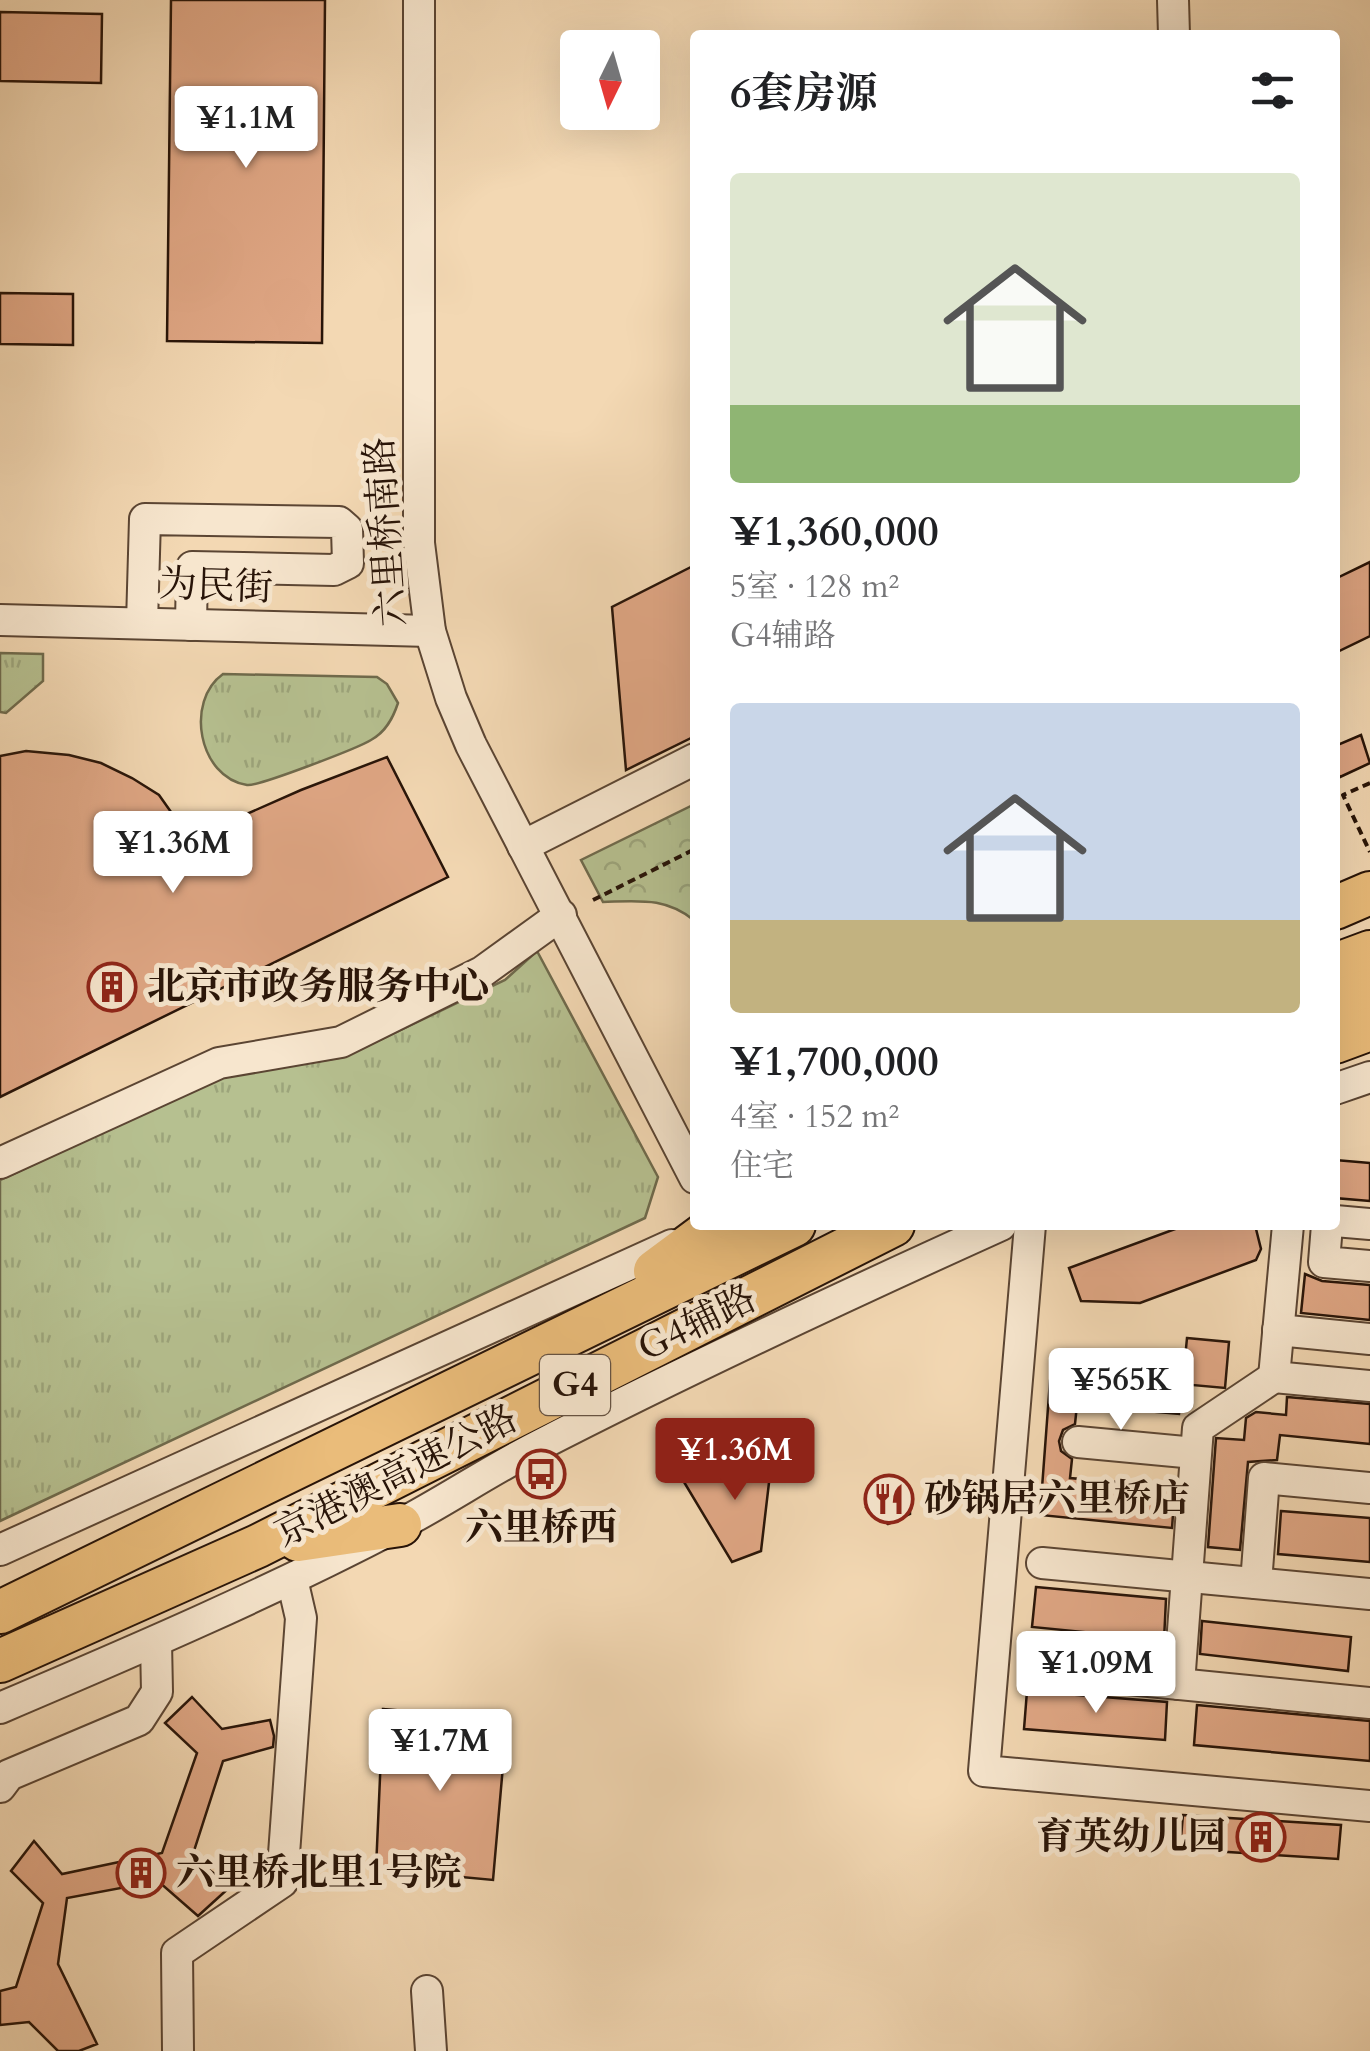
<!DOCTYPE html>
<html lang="zh">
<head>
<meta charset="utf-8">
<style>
  :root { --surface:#fff; --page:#f2f2f2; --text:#202124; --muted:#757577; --accent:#8f2418 }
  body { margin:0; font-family:Cardo,"Noto Serif SC",serif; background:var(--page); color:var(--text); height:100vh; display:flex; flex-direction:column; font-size:38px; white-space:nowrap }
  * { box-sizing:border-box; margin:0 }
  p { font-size:32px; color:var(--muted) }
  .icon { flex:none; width:55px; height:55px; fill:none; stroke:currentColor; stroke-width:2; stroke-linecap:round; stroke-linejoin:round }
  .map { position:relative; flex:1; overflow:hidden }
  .sheet { position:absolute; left:690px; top:30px; width:650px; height:1200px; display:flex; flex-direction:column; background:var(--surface); border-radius:10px; box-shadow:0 10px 40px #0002 }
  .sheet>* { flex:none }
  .needle { width:65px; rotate:185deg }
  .buttons { position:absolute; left:560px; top:30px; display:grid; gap:20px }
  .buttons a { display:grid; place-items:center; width:100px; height:100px; border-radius:10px; background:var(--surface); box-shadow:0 10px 40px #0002; font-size:50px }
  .price { position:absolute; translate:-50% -85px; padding:0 22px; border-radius:10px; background:#fff; color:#222; font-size:32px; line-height:65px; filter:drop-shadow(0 2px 5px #0008) }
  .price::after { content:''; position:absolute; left:50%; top:60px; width:30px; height:22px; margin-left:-15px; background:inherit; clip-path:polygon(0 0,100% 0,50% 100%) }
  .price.selected { background:var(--accent); color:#fff }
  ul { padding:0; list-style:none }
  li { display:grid; align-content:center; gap:20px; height:530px; padding:0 40px }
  li span { display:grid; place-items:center; height:310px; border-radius:10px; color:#555 }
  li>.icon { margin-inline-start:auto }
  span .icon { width:180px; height:180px; fill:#fffc; stroke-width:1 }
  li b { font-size:42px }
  h2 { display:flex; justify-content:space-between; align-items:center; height:120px; padding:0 40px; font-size:42px }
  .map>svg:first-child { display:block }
  .grass { fill:url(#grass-tufts); stroke:#6f6a4c; stroke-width:2.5 }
  .forest { fill:url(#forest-crowns); stroke:#6f6a4c; stroke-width:2.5 }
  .building { fill:#e0a785; stroke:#281408; stroke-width:2.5 }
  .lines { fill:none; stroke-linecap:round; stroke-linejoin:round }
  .minor-casing { stroke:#5b4533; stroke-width:34 }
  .highway-casing { stroke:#281408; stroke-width:46 }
  .path { stroke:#281408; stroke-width:4; stroke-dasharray:8 5; stroke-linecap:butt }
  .minor { stroke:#f7e6ce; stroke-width:30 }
  .highway { stroke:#eabc7a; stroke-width:42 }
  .labels { text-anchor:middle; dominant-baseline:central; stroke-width:10; stroke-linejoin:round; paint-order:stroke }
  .shield { fill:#f7e6ce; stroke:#665343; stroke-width:2.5 }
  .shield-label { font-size:35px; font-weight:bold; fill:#281408 }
  .street-label { font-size:38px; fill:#281408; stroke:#f7e6ce }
  .poi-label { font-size:38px; font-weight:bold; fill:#281408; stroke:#f7e6ce; text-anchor:start }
</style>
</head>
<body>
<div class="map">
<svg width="1370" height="2051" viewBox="0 0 1370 2051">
  <defs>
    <pattern id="grass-tufts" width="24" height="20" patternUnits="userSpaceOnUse" patternTransform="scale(2.5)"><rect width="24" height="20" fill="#b6c090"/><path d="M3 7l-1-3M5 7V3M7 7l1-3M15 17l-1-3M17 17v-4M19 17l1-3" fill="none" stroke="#9ca47b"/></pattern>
    <pattern id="forest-crowns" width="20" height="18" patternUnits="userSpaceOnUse" patternTransform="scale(2.5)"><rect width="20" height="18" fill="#b6c090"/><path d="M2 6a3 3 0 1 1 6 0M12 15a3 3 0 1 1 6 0" fill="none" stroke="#9ca47b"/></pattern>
  </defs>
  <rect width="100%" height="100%" fill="#f3d8b3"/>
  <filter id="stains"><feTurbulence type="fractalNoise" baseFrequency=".002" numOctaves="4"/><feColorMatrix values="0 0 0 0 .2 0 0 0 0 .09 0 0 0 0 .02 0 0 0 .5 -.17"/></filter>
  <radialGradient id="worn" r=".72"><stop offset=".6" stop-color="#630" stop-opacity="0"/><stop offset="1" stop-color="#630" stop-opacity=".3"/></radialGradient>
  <!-- grass -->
  <g class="grass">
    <polygon points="0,653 43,654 43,681 6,713 0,712"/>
    <path d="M223,674l154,3 10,7 11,19c-5,15 -12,29 -27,37 -13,8 -114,47 -124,45 -49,-8 -62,-84 -24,-111z"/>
    <polygon points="537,951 658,1177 645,1218 0,1521 0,1180 222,1077 344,1057 505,980"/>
  </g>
  <!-- forest -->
  <path class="forest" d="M695,804v117c-29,-24 -56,-20 -92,-19l-22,-42z"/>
  <!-- building -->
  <g class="building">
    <polygon points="171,0 325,0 322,343 167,341"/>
    <polygon points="0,12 102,14 101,83 0,81"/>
    <polygon points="0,293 73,294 73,345 0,344"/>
    <polygon points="1370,562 1370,636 1335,653 1335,579"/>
    <polygon points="695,565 695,736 626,770 612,607"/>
    <polygon points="1361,735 1370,763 1340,777 1335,768 1335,746"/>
    <polygon points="26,751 69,755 101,763 132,778 159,795 190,839 301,790 387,757 448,877 0,1097 0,756"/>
    <polygon points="1335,1160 1370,1163 1370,1201 1335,1198"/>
    <polygon points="1186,1225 1255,1225 1261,1249 1256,1260 1140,1303 1081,1301 1069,1268"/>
    <polygon points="1305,1274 1322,1281 1370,1285 1370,1320 1301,1313"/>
    <polygon points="1187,1338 1229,1342 1225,1388 1182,1384 1179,1414 1077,1405 1075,1424 1063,1430 1059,1441 1061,1451 1072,1459 1070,1478 1175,1487 1172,1528 1040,1515 1050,1381 1078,1384 1080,1359 1184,1369"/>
    <polygon points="1287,1397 1370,1404 1370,1444 1280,1435 1277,1460 1248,1462 1240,1550 1208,1547 1216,1438 1244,1440 1246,1418 1256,1412 1286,1415"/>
    <polygon points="753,1451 770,1474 761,1551 732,1562 684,1482"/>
    <polygon points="890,1478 910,1491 910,1514 888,1524 866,1507 873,1489"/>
    <polygon points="1281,1511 1370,1518 1370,1562 1278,1554"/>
    <polygon points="1036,1587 1166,1599 1164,1640 1032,1627"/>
    <polygon points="1202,1621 1351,1637 1348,1671 1200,1654"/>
    <polygon points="1027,1691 1167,1702 1165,1740 1024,1729"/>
    <polygon points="192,1697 222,1729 270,1720 274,1736 273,1747 223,1761 192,1857 231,1886 198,1916 158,1881 67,1898 58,1964 97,2044 79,2051 58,2051 29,2022 0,2025 0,1991 16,1987 43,1903 11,1871 34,1841 62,1874 162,1853 197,1753 165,1723"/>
    <polygon points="1197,1705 1370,1721 1370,1761 1194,1745"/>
    <polygon points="383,1709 507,1720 493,1880 376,1869"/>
    <polygon points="1183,1815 1341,1825 1338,1859 1180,1849"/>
  </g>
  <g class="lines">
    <!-- minor casing -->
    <g class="minor-casing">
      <g id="minor">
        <polyline points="419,0 419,543 430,631 451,698 471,745 695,1178"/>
        <polyline points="1173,0 1174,35"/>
        <polyline points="0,620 430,631"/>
        <polyline points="142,623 145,519 339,522 347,529 348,563 334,570 192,567 191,625"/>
        <polyline points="523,846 695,759"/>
        <polyline points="1335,1089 1370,1077"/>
        <polyline points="0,1163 219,1063 341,1042 482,972 561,915"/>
        <polyline points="1335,1221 1370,1224"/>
        <polyline points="1030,1225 984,1771 1370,1806"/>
        <polyline points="1288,1225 1274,1377 1370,1386"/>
        <polyline points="1327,1225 1324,1262 1370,1266"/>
        <polyline points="1278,1330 1370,1339"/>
        <polyline points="1078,1442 1195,1453"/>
        <polyline points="0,1550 672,1245"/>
        <polyline points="1042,1563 1370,1594"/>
        <polyline points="1256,1583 1264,1478 1370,1488"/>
        <polyline points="1037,1670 1370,1703"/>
        <polyline points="1179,1684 1198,1428 1274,1377"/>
        <path d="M0,1708c134,-57 269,-115 399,-183 46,-24 90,-54 137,-78 153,-79 308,-151 465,-222"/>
        <polyline points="0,1787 9,1775 139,1720 157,1692 156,1642"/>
        <polyline points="427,1991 431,2051"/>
        <polyline points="178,2051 177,1953 282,1882 301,1618 292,1579"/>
      </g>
    </g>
    <!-- highway casing -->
    <g class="highway-casing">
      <g id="highway">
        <polyline points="1335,908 1370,893"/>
        <polyline points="1335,965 1370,952"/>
        <polyline points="1335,1002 1370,990"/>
        <polyline points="1335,1042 1370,1029"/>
        <polyline points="655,1271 717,1225"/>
        <polyline points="298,1540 400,1525"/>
        <polyline points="0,1612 794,1225"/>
        <polyline points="0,1661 258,1546 893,1225"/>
      </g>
    </g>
    <!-- path -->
    <g class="path">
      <polyline points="1370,783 1343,795 1370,852"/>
      <polyline points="593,900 695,849"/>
    </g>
    <!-- minor -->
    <use href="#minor" class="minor"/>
    <!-- highway -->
    <use href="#highway" class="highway"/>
  </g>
  <!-- icons -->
  <defs>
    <g id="building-ring" transform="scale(2.5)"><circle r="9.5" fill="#f7e6ce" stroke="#8f2418" stroke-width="1.5"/><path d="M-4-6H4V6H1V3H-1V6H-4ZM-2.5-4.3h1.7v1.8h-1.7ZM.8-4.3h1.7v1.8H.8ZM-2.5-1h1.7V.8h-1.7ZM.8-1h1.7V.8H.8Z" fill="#8f2418"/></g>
    <g id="bus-ring" transform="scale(2.5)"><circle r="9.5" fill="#f7e6ce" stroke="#8f2418" stroke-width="1.5"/><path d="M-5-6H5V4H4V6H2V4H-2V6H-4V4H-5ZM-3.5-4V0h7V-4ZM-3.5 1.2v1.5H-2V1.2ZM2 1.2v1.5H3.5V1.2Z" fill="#8f2418"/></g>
    <g id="restaurant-ring" transform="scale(2.5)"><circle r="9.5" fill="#f7e6ce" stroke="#8f2418" stroke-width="1.5"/><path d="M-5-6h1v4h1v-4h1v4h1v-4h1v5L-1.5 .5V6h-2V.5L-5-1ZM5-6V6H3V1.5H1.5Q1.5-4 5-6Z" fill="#8f2418"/></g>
  </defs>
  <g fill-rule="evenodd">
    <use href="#building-ring" x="112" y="987"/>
    <use href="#bus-ring" x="541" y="1474"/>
    <use href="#restaurant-ring" x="889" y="1499"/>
    <use href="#building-ring" x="1261" y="1837"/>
    <use href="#building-ring" x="141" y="1873"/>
  </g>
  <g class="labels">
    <!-- shield labels -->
    <rect class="shield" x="540" y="1355" width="70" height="60" rx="8"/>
    <g class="shield-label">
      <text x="575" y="1385">G4</text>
    </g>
    <!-- street labels -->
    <g class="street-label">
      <text transform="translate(386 532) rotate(-94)">六里桥南路</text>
      <text transform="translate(216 586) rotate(2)">为民街</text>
      <text transform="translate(697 1323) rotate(-26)">G4辅路</text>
      <text transform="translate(396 1476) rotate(-27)">京港澳高速公路</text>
    </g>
    <!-- poi labels -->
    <g class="poi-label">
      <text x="147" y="987">北京市政务服务中心</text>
      <text x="924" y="1499">砂锅居六里桥店</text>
      <text x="541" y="1528" text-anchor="middle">六里桥西</text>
      <text x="1226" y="1837" text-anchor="end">育英幼儿园</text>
      <text x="176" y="1873">六里桥北里1号院</text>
    </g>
  </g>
  <rect width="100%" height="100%" filter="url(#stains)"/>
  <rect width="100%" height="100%" fill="url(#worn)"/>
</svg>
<div class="buttons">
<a><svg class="needle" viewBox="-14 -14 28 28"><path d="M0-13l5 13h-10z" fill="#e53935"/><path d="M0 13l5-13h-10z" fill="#757577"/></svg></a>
</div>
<b class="price" style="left:246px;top:171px">¥1.1M</b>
<b class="price" style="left:173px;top:896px">¥1.36M</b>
<b class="price" style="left:1121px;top:1433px">¥565K</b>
<b class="price selected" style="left:735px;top:1503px">¥1.36M</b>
<b class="price" style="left:1096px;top:1716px">¥1.09M</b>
<b class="price" style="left:440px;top:1794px">¥1.7M</b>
<section class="sheet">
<h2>6套房源<svg class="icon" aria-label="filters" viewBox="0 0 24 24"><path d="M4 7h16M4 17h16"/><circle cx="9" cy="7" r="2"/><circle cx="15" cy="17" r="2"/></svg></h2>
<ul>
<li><span style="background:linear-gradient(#dfe7d0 75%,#8fb573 0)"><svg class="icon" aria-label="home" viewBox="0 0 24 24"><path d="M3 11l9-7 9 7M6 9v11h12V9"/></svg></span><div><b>¥1,360,000</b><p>5室 · 128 m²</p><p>G4辅路</p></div></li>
<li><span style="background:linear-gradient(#c9d6e8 70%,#c2b280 0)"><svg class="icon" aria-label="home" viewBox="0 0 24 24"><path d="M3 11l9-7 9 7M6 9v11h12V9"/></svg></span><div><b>¥1,700,000</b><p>4室 · 152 m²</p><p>住宅</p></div></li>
</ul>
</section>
</div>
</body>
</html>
